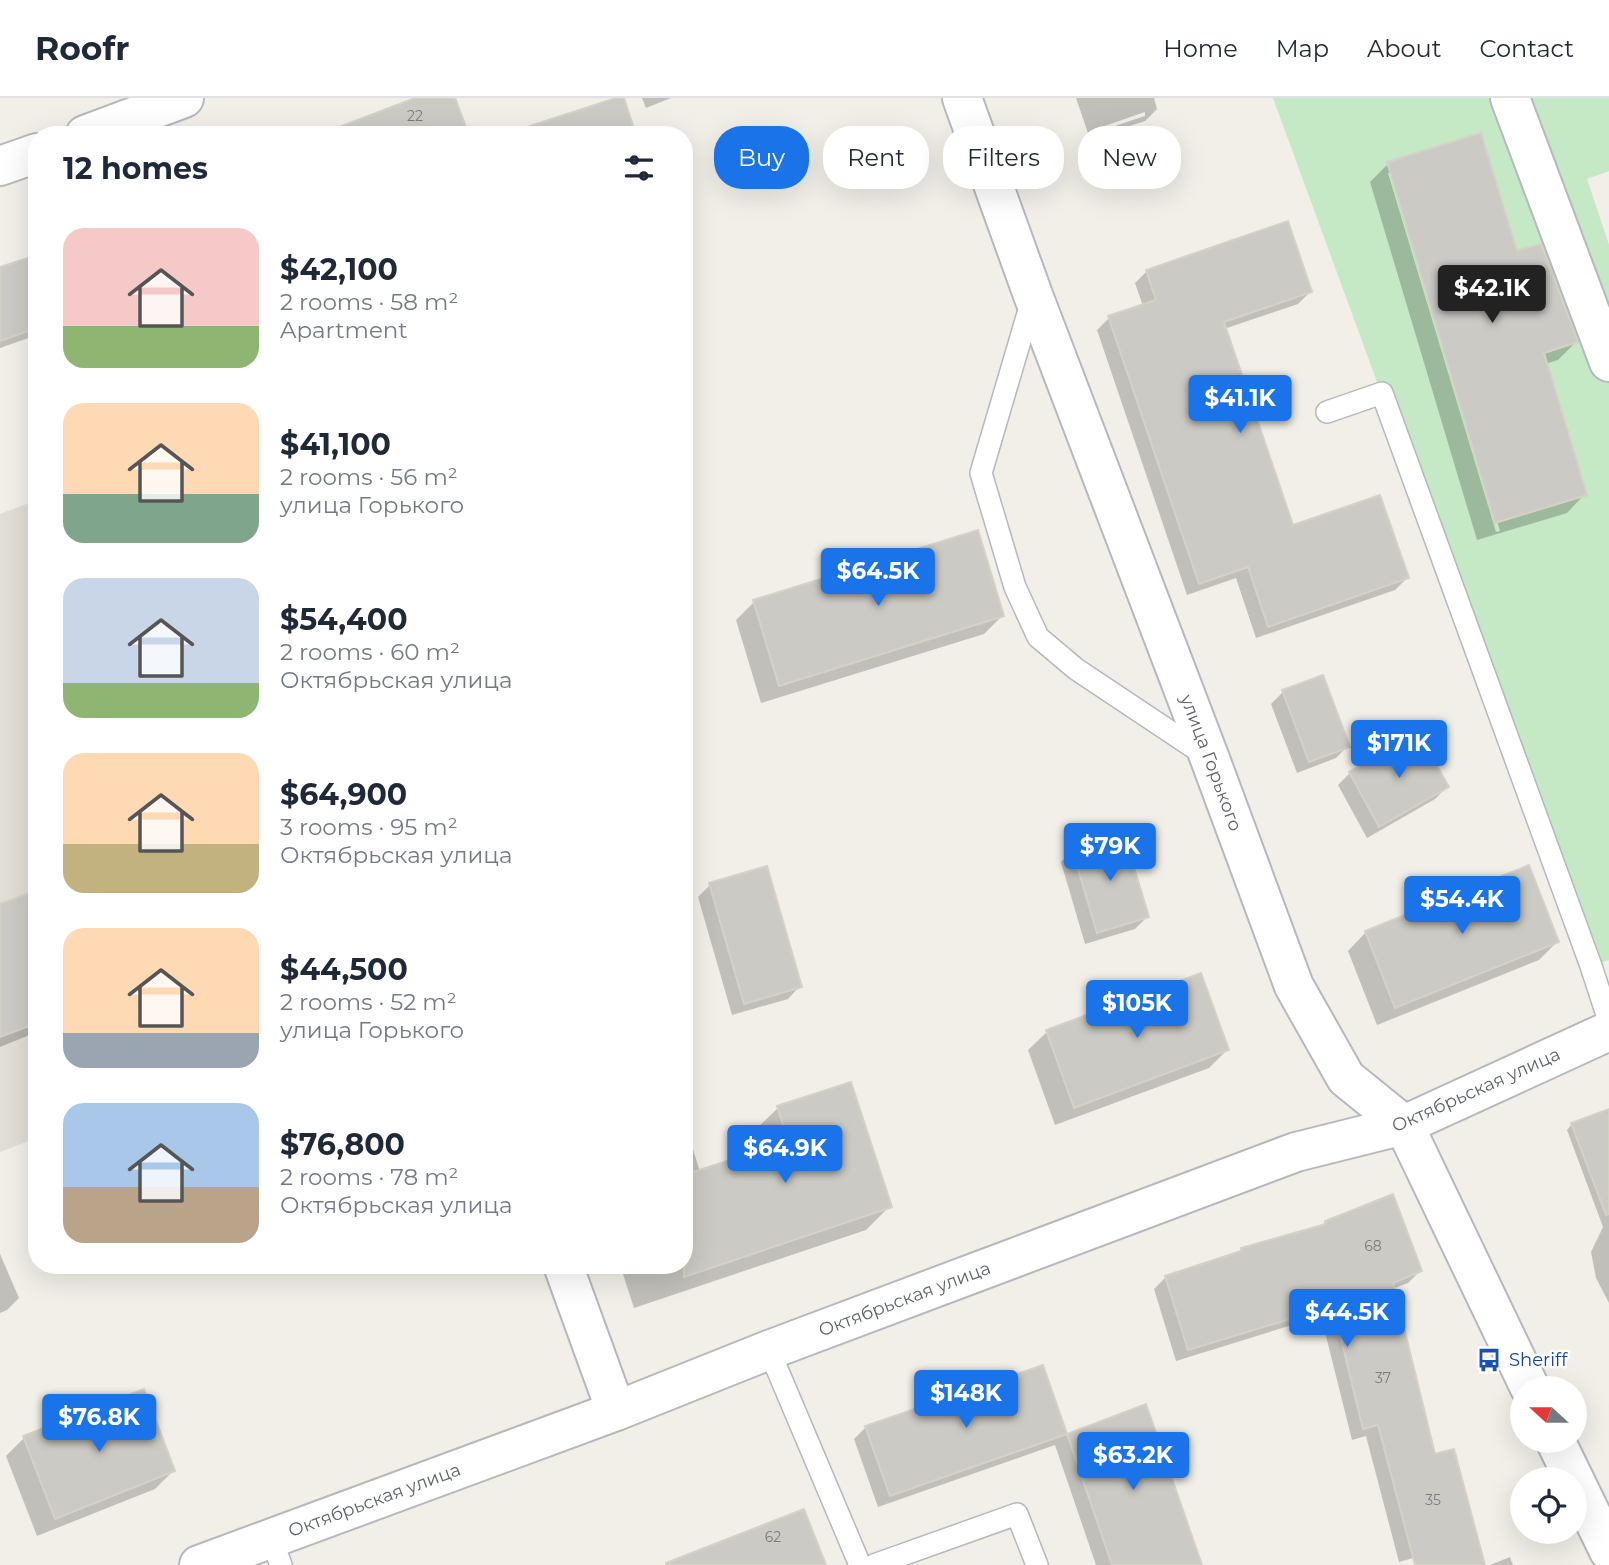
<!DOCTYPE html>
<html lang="en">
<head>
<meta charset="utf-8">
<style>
  :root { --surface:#fff; --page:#f6f6f7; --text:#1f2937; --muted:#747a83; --line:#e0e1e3; --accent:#1a73e8 }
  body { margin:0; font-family:Montserrat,sans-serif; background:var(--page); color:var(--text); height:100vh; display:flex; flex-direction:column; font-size:26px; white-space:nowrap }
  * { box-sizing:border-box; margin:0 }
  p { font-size:23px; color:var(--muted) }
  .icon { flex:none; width:38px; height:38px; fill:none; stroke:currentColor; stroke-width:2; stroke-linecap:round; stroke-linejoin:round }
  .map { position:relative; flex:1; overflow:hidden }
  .details { position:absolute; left:28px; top:28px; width:665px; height:1148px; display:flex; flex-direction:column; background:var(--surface); border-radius:28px; box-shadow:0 7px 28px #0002 }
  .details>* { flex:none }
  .top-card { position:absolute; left:714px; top:28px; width:665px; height:63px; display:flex; gap:14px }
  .needle { width:46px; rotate:291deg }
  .controls { position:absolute; left:1510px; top:1278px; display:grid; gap:14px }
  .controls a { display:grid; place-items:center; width:77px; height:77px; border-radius:50%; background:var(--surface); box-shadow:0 7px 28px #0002; font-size:35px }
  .price { position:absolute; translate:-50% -60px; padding:0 16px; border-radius:7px; background:var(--accent); color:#fff; font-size:23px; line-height:46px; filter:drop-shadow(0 2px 4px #0008) }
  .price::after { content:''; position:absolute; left:50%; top:42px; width:21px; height:16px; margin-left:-10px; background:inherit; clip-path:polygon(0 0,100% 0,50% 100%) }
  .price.selected { background:#222; color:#fff }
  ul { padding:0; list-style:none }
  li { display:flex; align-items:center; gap:21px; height:175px; padding:0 35px }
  li span { display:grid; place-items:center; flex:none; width:196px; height:140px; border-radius:21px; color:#555 }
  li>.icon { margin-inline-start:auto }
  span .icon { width:84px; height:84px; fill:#fffc; stroke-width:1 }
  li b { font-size:30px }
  h2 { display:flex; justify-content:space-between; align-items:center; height:84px; padding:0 35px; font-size:30px }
  .pill { padding:0 24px; border-radius:28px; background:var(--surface); box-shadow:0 7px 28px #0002; font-size:24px; line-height:63px }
  .pill.selected { background:var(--accent); color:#fff }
  header { display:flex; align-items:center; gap:42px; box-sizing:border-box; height:98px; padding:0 35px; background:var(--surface); border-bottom:2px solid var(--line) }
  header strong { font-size:33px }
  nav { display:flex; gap:38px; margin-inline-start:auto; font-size:24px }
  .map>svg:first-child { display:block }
  .education { fill:#e1ded6 }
  .green { fill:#c5e8c5 }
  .shadow { fill:#0003; fill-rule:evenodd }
  .building { fill:#cccac5; stroke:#d6d1c6; stroke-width:2 }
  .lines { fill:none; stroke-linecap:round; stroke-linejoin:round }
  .service-casing { stroke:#b5b8bc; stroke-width:24 }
  .minor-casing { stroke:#b5b8bc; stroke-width:42 }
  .tertiary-casing { stroke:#b5b8bc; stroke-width:42 }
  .service { stroke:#fff; stroke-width:21 }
  .minor { stroke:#fff; stroke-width:38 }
  .tertiary { stroke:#fff; stroke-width:38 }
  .labels { text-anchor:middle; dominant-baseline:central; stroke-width:5; stroke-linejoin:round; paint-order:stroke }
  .number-label { font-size:14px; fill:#7a7d7f }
  .street-label { font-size:18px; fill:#5f6368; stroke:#fff }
  .transit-label { font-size:18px; fill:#164399; stroke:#fff; text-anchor:start }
</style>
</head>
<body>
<header>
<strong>Roofr</strong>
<nav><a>Home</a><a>Map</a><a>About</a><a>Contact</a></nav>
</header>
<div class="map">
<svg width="1609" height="1467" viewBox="0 0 1609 1467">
  <rect width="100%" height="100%" fill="#f1efe8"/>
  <!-- education -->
  <polygon class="education" points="37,402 37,1040 0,1054 0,416"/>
  <!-- green -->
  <polygon class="green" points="1273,0 1609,0 1609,73 1587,81 1609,147 1609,862 1591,868"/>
  <!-- shadow -->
  <g class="shadow">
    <polygon points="621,0 635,37 510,37"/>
    <polygon points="642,0 671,0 646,10"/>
    <path d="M1076,0h78l3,11 -12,12 -55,18zM1145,14v4l-51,17 -1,-3z"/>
    <path d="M1388,66l127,89 61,89 -18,18 -13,4 40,130 -18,19 -90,27 -107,-358zM1388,75h4l108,358 -4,1z"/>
    <polygon points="37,159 37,237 0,250 0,171"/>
    <polygon points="1147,173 1310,194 1298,206 1224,231 1292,429 1407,480 1395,492 1256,540 1236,480 1187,497 1097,232 1109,220 1143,208 1135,185"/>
    <polygon points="754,504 1002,518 984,536 761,605 736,522"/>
    <polygon points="1283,594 1348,648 1336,660 1297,675 1271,606"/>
    <polygon points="1418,637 1447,689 1435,701 1367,740 1338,687 1350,675"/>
    <polygon points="1073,752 1147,819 1135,831 1085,846 1061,764"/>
    <polygon points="710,787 800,888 788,901 732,917 698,799"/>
    <polygon points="37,794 37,934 0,949 0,808"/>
    <polygon points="1366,834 1557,844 1539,862 1377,927 1348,853"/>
    <polygon points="1200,877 1227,952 1209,970 1055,1027 1028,952 1047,934"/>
    <polygon points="778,1010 890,1108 866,1132 634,1210 620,1167 684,1167 684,1054 693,1051 700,1074 761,1054 754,1033"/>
    <polygon points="1609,1012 1609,1205 1596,1180 1591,1154 1603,1129 1567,1032 1572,1026"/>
    <polygon points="1325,1124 1420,1173 1408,1185 1392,1191 1434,1358 1484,1467 1431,1467 1427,1456 1399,1464 1366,1338 1352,1342 1321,1218 1176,1263 1154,1191 1166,1179 1237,1156 1242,1152 1321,1129"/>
    <polygon points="0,1156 19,1200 7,1212 0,1215"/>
    <polygon points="1042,1269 1066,1338 1145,1308 1200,1467 1096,1467 1055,1347 878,1409 854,1341 866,1329"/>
    <polygon points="24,1340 173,1373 155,1391 37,1438 6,1358"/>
    <polygon points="1510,1459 1513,1467 1490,1467"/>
  </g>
  <!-- building -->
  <g class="building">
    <polygon points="415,0 455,0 469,37 327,37 326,34"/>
    <polygon points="616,0 624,0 636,37 525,37 524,30"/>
    <polygon points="1481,35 1517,153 1541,146 1578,244 1544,255 1587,397 1495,425 1387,64"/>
    <polygon points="1288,123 1312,194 1224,224 1293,427 1380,397 1409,480 1268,529 1248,469 1199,486 1108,218 1156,202 1146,172"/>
    <polygon points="37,157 37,230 0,243 0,169"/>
    <polygon points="978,432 1004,518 779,588 753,502"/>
    <polygon points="1323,577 1350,649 1309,664 1282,592"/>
    <polygon points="1418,635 1449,689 1379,729 1349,674"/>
    <polygon points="1124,736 1149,819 1097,835 1072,751"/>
    <polygon points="1529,767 1559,844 1395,910 1365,833"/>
    <polygon points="767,768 802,889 744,906 709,785"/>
    <polygon points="37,792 37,925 0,939 0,806"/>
    <polygon points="1201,875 1229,952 1074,1010 1046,932"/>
    <polygon points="851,984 892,1109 684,1179 684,1077 788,1043 777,1008"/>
    <polygon points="1609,1011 1609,1116 1606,1117 1571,1025"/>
    <polygon points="1393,1096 1422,1173 1393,1185 1435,1356 1454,1351 1485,1467 1415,1467 1378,1327 1363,1331 1333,1208 1188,1252 1165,1178 1241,1153 1241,1150 1326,1126 1325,1123"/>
    <polygon points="1043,1267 1067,1336 890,1398 865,1328"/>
    <polygon points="144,1291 175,1373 55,1421 23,1338"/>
    <polygon points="1146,1306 1202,1467 1112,1467 1067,1336"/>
    <polygon points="804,1411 826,1467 666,1467 666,1465"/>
  </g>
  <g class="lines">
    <!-- service casing -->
    <g class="service-casing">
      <g id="service">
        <polyline points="1032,202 981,375 1015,489 1038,539 1076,571 1205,657"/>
        <polyline points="1327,314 1382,295 1591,868 1609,923"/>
        <polyline points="769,1252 860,1467"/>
        <polyline points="271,1440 281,1467"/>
        <polyline points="874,1467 1017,1416 1037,1467"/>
      </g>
    </g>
    <!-- minor casing -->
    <g class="minor-casing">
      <g id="minor">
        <polyline points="1510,0 1609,264"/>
        <polyline points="1404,1027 1609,933"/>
        <polyline points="563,1167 616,1313"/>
      </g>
    </g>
    <!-- tertiary casing -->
    <g class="tertiary-casing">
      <g id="tertiary">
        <path id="s1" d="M962,0l71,197 177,464 84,227 52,92 58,47 126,263"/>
        <polyline points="85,37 184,0"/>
        <polyline points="0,68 37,55"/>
        <polyline points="1555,1342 1574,1381"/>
        <polyline points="1575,1383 1609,1453"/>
        <path id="s2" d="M199,1467l417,-154 153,-61 527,-198 108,-27"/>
      </g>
    </g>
    <!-- service -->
    <use href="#service" class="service"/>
    <!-- minor -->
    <use href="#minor" class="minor"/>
    <!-- tertiary -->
    <use href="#tertiary" class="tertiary"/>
  </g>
  <!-- icons -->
  <defs>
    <g id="bus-bare" transform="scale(1.89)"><path d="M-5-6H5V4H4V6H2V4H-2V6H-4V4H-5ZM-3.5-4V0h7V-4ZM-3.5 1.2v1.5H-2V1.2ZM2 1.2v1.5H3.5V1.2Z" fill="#1a4fb4" stroke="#fff" stroke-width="2.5" paint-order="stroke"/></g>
  </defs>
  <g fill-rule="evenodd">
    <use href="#bus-bare" x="1489" y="1262"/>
  </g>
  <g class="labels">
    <!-- number labels -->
    <g class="number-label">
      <text x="415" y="18">22</text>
      <text x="1373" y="1148">68</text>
      <text x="1383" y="1280">37</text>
      <text x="1433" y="1402">35</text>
      <text x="773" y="1439">62</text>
    </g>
    <!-- street labels -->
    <g class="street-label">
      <text stroke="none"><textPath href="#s1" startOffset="710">улица Горького</textPath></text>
      <text transform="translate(1476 992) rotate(-24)">Октябрьская улица</text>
      <text stroke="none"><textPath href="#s2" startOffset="754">Октябрьская улица</textPath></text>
      <text stroke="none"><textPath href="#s2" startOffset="187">Октябрьская улица</textPath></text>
    </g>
    <!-- transit labels -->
    <g class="transit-label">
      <text x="1509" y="1262">Sheriff</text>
    </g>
  </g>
</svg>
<div class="controls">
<a><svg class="needle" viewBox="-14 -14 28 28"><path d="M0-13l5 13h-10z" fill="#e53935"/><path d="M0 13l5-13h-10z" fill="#747a83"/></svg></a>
<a><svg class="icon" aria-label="locate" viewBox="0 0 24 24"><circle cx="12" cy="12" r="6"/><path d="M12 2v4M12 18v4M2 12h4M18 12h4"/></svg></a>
</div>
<b class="price selected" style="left:1492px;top:227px">$42.1K</b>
<b class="price" style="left:1240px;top:337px">$41.1K</b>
<b class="price" style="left:878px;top:510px">$64.5K</b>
<b class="price" style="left:1399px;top:682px">$171K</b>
<b class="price" style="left:1110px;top:785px">$79K</b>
<b class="price" style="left:1462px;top:838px">$54.4K</b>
<b class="price" style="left:1137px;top:942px">$105K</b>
<b class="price" style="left:785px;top:1087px">$64.9K</b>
<b class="price" style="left:1347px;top:1251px">$44.5K</b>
<b class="price" style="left:966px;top:1332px">$148K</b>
<b class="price" style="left:99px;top:1356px">$76.8K</b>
<b class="price" style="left:1133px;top:1394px">$63.2K</b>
<div class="top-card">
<a class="pill selected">Buy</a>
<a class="pill">Rent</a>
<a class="pill">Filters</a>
<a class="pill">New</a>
</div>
<section class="details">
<h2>12 homes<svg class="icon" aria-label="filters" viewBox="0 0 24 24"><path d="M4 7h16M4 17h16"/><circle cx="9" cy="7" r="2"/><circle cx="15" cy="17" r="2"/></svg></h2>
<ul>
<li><span style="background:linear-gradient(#f6c9c9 70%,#8fb573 0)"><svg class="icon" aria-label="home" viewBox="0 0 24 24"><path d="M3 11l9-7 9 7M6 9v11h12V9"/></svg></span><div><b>$42,100</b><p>2 rooms · 58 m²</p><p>Apartment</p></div></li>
<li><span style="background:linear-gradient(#ffd9b3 65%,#7fa58c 0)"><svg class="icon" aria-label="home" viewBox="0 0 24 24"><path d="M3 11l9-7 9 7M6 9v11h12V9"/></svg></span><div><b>$41,100</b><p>2 rooms · 56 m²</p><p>улица Горького</p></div></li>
<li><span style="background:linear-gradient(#c9d6e8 75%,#8fb573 0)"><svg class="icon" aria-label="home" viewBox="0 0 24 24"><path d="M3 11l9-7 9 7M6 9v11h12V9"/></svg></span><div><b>$54,400</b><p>2 rooms · 60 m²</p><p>Октябрьская улица</p></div></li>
<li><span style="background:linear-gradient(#ffd9b3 65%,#c2b280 0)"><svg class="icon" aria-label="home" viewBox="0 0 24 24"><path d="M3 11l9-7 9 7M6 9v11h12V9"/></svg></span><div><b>$64,900</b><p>3 rooms · 95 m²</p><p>Октябрьская улица</p></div></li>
<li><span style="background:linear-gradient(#ffd9b3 75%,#9aa5b1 0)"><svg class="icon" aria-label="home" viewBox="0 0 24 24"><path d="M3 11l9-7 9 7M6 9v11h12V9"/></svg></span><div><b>$44,500</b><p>2 rooms · 52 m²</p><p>улица Горького</p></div></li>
<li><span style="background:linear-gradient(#a9c7e8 60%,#b9a48a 0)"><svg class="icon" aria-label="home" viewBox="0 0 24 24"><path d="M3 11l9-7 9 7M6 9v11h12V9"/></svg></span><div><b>$76,800</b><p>2 rooms · 78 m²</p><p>Октябрьская улица</p></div></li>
</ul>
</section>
</div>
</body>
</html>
